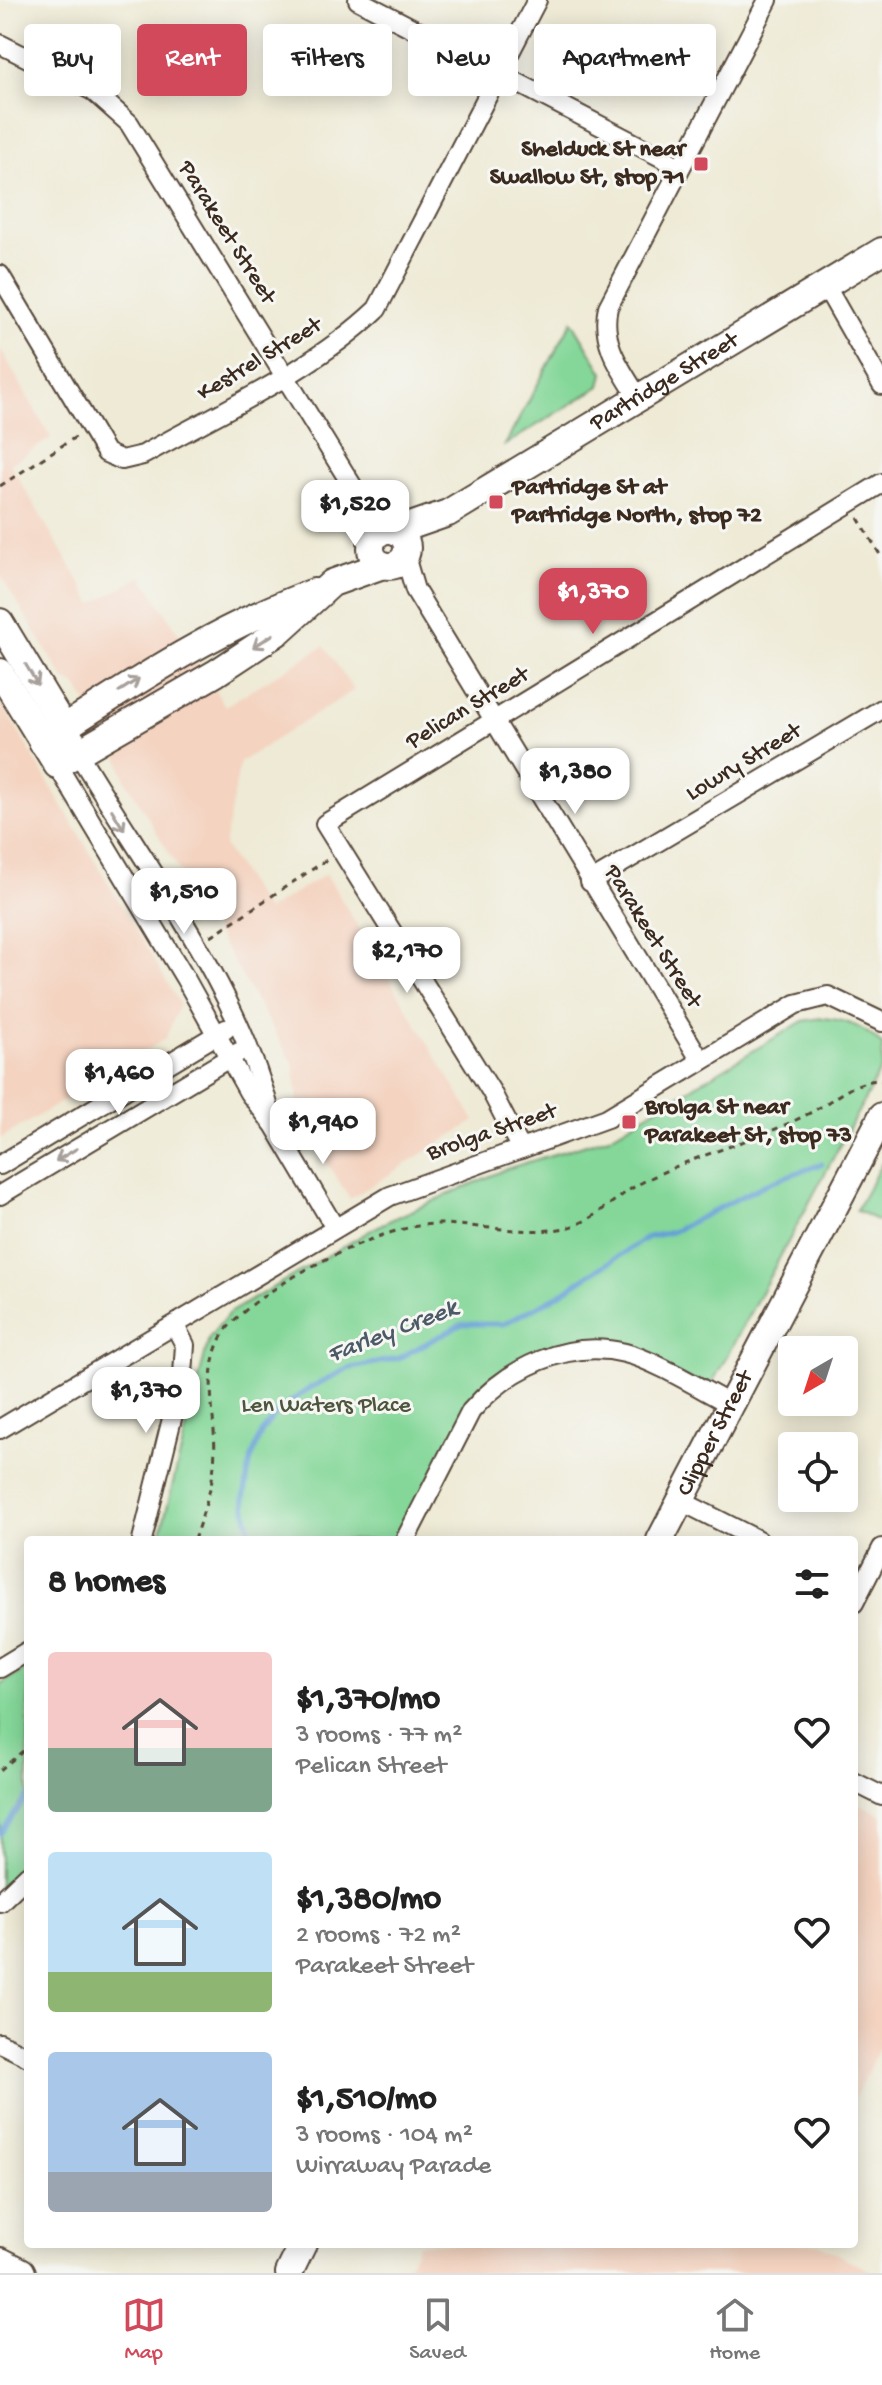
<!DOCTYPE html>
<html lang="en">
<head>
<meta charset="utf-8">
<style>
  :root { --surface:#fff; --page:#f6f6f6; --text:#222; --muted:#767676; --line:#e0e0e0; --accent:#d1495b }
  body { margin:0; font-family:"Gochi Hand",sans-serif; background:var(--page); color:var(--text); height:100vh; display:flex; flex-direction:column; font-size:30px; white-space:nowrap }
  * { box-sizing:border-box; margin:0 }
  p { font-size:26px; color:var(--muted) }
  .icon { flex:none; width:44px; height:44px; fill:none; stroke:currentColor; stroke-width:2; stroke-linecap:round; stroke-linejoin:round }
  .map { position:relative; flex:1; overflow:hidden }
  .drawer { position:absolute; left:24px; top:1536px; width:834px; height:712px; display:flex; flex-direction:column; background:var(--surface); border-radius:8px; box-shadow:0 4px 20px #0003 }
  .drawer>* { flex:none }
  .hud { position:absolute; left:24px; top:24px; width:834px; height:72px; display:flex; gap:16px }
  .needle { width:52px; rotate:219deg }
  .buttons { position:absolute; left:778px; top:1336px; display:grid; gap:16px }
  .buttons a { display:grid; place-items:center; width:80px; height:80px; border-radius:8px; background:var(--surface); box-shadow:0 4px 20px #0003; font-size:40px }
  .price { position:absolute; translate:-50% -68px; padding:0 18px; border-radius:16px; background:#fff; color:#222; font-size:26px; line-height:52px; filter:drop-shadow(0 2px 4px #0008) }
  .price::after { content:''; position:absolute; left:50%; top:48px; width:24px; height:18px; margin-left:-12px; background:inherit; clip-path:polygon(0 0,100% 0,50% 100%) }
  .price.selected { background:var(--accent); color:#fff }
  ul { padding:0; list-style:none }
  li { display:flex; align-items:center; gap:24px; height:200px; padding:0 24px }
  li span { display:grid; place-items:center; flex:none; width:224px; height:160px; border-radius:8px; color:#555 }
  li>.icon { margin-inline-start:auto }
  span .icon { width:96px; height:96px; fill:#fffc; stroke-width:1 }
  li b { font-size:34px }
  h2 { display:flex; justify-content:space-between; align-items:center; height:96px; padding:0 24px; font-size:34px }
  .chip { padding:0 28px; border-radius:8px; background:var(--surface); box-shadow:0 4px 20px #0003; font-size:28px; line-height:72px }
  .chip.selected { background:var(--accent); color:#fff }
  .tab-bar { display:flex; justify-content:space-around; align-items:center; height:112px; border-top:2px solid var(--line); background:var(--surface); font-size:22px; color:var(--muted) }
  .tab-bar a { display:grid; justify-items:center; gap:4px }
  .tab-bar .selected { color:var(--accent) }
  .map>svg:first-child { display:block }
  .built { fill:#f4d3c0 }
  .green { fill:#84d799; stroke:#60805c; stroke-width:2 }
  .lines { fill:none; stroke-linecap:round; stroke-linejoin:round }
  .stream { stroke:#66a0d5; stroke-width:5 }
  .street-casing { stroke:#564739; stroke-width:22 }
  .secondary-casing { stroke:#564739; stroke-width:30 }
  .primary-casing { stroke:#564739; stroke-width:34 }
  .path { stroke:#564739; stroke-width:3; stroke-dasharray:6 6; stroke-linecap:butt }
  .street { stroke:#fff; stroke-width:18 }
  .secondary { stroke:#fff; stroke-width:26 }
  .primary { stroke:#fff; stroke-width:30 }
  .oneway { stroke:#a79f9a }
  .poi-dot { fill:#d1495b; stroke:#f6f6f2; stroke-width:3 }
  .labels { text-anchor:middle; dominant-baseline:central; stroke-width:6; stroke-linejoin:round; paint-order:stroke }
  .poi-label { font-size:24px; font-weight:bold; fill:#3b2a1e; stroke:#f6f6f2; text-anchor:start }
  .street-label { font-size:24px; fill:#3b2a1e; stroke:#f6f6f2 }
  .park-label { font-size:24px; fill:#4d553d; stroke:#f6f6f2 }
  .water-label { font-size:26px; font-style:italic; fill:#4c5967; stroke:#f6f6f2 }
</style>
</head>
<body>
<div class="map">
<svg width="882" height="2273" viewBox="0 0 882 2273">
  <rect width="100%" height="100%" fill="#f6f6f2"/>
  <filter id="ink" filterUnits="userSpaceOnUse"><feTurbulence type="fractalNoise" baseFrequency=".0125" numOctaves="2"/><feDisplacementMap in="SourceGraphic" scale="16" xChannelSelector="R" yChannelSelector="G"/><feConvolveMatrix kernelMatrix="1 2 1 2 8 2 1 2 1" color-interpolation-filters="sRGB"/></filter>
  <filter id="wash" filterUnits="userSpaceOnUse"><feTurbulence type="fractalNoise" baseFrequency=".006" numOctaves="4" result="noise"/><feDisplacementMap in="SourceGraphic" scale="32" xChannelSelector="R" yChannelSelector="G"/><feGaussianBlur stdDeviation="1.8" result="paint"/><feColorMatrix in="noise" values="0 0 0 0 0 0 0 0 0 0 0 0 0 0 0 0 0 1.4 0 .05"/><feComposite in="paint" operator="in"/></filter>
  <g filter="url(#wash)">
    <rect width="100%" height="100%" fill="#eeead5"/>
    <!-- built -->
    <g class="built">
      <polygon points="0,348 51,438 10,464 93,604 142,576 225,706 324,646 354,690 240,762 224,846 266,911 326,874 475,1121 350,1199 300,1120 294,1065 126,780 116,751 76,685 64,679 0,574"/>
      <polygon points="0,701 180,1004 165,1039 0,1139"/>
      <polygon points="854,1801 882,1815 882,2042 854,2100"/>
      <polygon points="418,2244 818,2244 875,2273 418,2273 407,2267"/>
    </g>
    <!-- green -->
    <g class="green">
      <polygon points="572,321 603,373 600,386 505,445"/>
      <path d="M821,1018c24,1 44,9 61,27v22l-175,326 -81,-40 -78,2 -62,38 -81,147h-246l50,-202 20,-25 153,-89 124,-55 103,-32 194,-116z"/>
      <polygon points="882,1163 882,1223 856,1210"/>
      <polygon points="28,1668 28,1875 0,1902 0,1685"/>
    </g>
    <g class="lines">
      <!-- stream -->
      <g class="stream">
        <polyline points="252,1540 244,1499 250,1463 261,1433 279,1410 310,1388 347,1369 399,1358 462,1324 503,1324 552,1299 648,1237 672,1232 770,1182 822,1164"/>
        <polyline points="0,1834 28,1796"/>
      </g>
    </g>
  </g>
  <g filter="url(#ink)">
    <g class="lines">
      <!-- street casing -->
      <g class="street-casing">
        <g id="street">
          <polyline points="358,0 680,167"/>
          <polyline points="0,44 93,91 129,123 361,500 372,541"/>
          <path d="M0,275l106,178 16,7 21,-5c78,-44 169,-84 234,-146l160,-309"/>
          <polyline points="825,285 882,385"/>
          <path d="M638,397c-18,-29 -38,-55 -30,-90l160,-307"/>
          <polyline points="405,556 415,590 701,1061"/>
          <path d="M78,753c69,116 159,231 193,362"/>
          <polyline points="57,765 185,978 249,1093 274,1125 335,1228"/>
          <polyline points="590,882 882,709"/>
          <polyline points="521,1149 491,1091 325,824 882,483"/>
          <polyline points="0,1165 226,1029"/>
          <polyline points="0,1195 239,1052"/>
          <polyline points="0,1429 390,1196 607,1118 796,1004 828,996 882,1022"/>
          <polyline points="681,1501 758,1540"/>
          <polyline points="142,1540 183,1374 185,1345 175,1326"/>
          <path d="M405,1540l66,-129c37,-43 96,-72 154,-58 29,7 76,36 105,51"/>
          <polyline points="854,1603 882,1548"/>
          <polyline points="0,1668 28,1651"/>
          <polyline points="854,1782 882,1796"/>
          <polyline points="0,1902 28,1875"/>
          <polyline points="0,2043 28,2057"/>
        </g>
      </g>
      <!-- secondary casing -->
      <g class="secondary-casing">
        <g id="secondary">
          <circle cx="389" cy="548" r="18"/>
          <path id="s1" d="M396,531l52,-18 434,-262"/>
          <polyline points="0,622 73,743"/>
          <polyline points="0,672 57,765 216,673 278,632 332,583 383,565"/>
          <path d="M42,742c88,-57 173,-114 272,-150"/>
          <path id="s2" d="M660,1540l222,-424"/>
          <polyline points="289,2273 303,2244"/>
        </g>
      </g>
      <!-- primary casing -->
      <g class="primary-casing">
        <polyline id="primary" points="0,2263 20,2273"/>
      </g>
      <!-- path -->
      <g class="path">
        <polyline points="0,486 77,436"/>
        <polyline points="858,518 882,558"/>
        <polyline points="211,936 328,859"/>
        <path d="M194,1540c8,-25 18,-50 20,-76 5,-45 -18,-103 17,-140 37,-41 154,-102 209,-100 38,1 97,13 133,2 25,-9 43,-29 66,-42 57,-31 122,-43 178,-75 19,-11 43,-32 65,-28"/>
        <polyline points="0,1770 28,1747"/>
      </g>
      <!-- street -->
      <use href="#street" class="street"/>
      <!-- secondary -->
      <use href="#secondary" class="secondary"/>
      <!-- primary -->
      <use href="#primary" class="primary"/>
    </g>
    <!-- one-way arrows -->
    <defs><path id="oneway-shaft" d="M-6 0H5M1.5-3L5.5 0L1.5 3" fill="none" stroke-width="1.6" stroke-linecap="round" stroke-linejoin="round" transform="scale(2)"/></defs>
    <g class="oneway">
      <use href="#oneway-shaft" transform="translate(263 641) rotate(147)"/>
      <use href="#oneway-shaft" transform="translate(32 675) rotate(59)"/>
      <use href="#oneway-shaft" transform="translate(129 685) rotate(-33)"/>
      <use href="#oneway-shaft" transform="translate(118 820) rotate(59)"/>
      <use href="#oneway-shaft" transform="translate(66 1155) rotate(149)"/>
    </g>
  </g>
  <!-- markers -->
  <g class="poi-dot">
    <rect x="693" y="156" width="16" height="16" rx="4"/>
    <rect x="488" y="494" width="16" height="16" rx="4"/>
    <rect x="621" y="1114" width="16" height="16" rx="4"/>
  </g>
  <g class="labels">
    <!-- poi labels -->
    <g class="poi-label">
      <text x="685" y="150" text-anchor="end">Shelduck St near<tspan x="685" dy="28">Swallow St, stop 71</tspan></text>
      <text x="512" y="488">Partridge St at<tspan x="512" dy="28">Partridge North, stop 72</tspan></text>
      <text x="645" y="1108">Brolga St near<tspan x="645" dy="28">Parakeet St, stop 73</tspan></text>
    </g>
    <!-- street labels -->
    <g class="street-label">
      <text transform="translate(226 233) rotate(58)">Parakeet Street</text>
      <text transform="translate(260 360) rotate(-31)">Kestrel Street</text>
      <text stroke="none"><textPath href="#s1" startOffset="308">Partridge Street</textPath></text>
      <text transform="translate(468 709) rotate(-31)">Pelican Street</text>
      <text transform="translate(744 763) rotate(-31)">Lowry Street</text>
      <text transform="translate(652 937) rotate(58)">Parakeet Street</text>
      <text transform="translate(492 1133) rotate(-19)">Brolga Street</text>
      <text stroke="none"><textPath href="#s2" startOffset="120">Clipper Street</textPath></text>
    </g>
    <!-- park labels -->
    <g class="park-label">
      <text x="326" y="1406">Len Waters Place</text>
    </g>
    <!-- water labels -->
    <g class="water-label">
      <text transform="translate(393 1333) rotate(-21)">Farley Creek</text>
    </g>
  </g>
</svg>
<div class="buttons">
<a><svg class="needle" viewBox="-14 -14 28 28"><path d="M0-13l5 13h-10z" fill="#e53935"/><path d="M0 13l5-13h-10z" fill="#767676"/></svg></a>
<a><svg class="icon" aria-label="locate" viewBox="0 0 24 24"><circle cx="12" cy="12" r="6"/><path d="M12 2v4M12 18v4M2 12h4M18 12h4"/></svg></a>
</div>
<b class="price" style="left:355px;top:548px">$1,520</b>
<b class="price selected" style="left:593px;top:636px">$1,370</b>
<b class="price" style="left:575px;top:816px">$1,380</b>
<b class="price" style="left:184px;top:936px">$1,510</b>
<b class="price" style="left:407px;top:995px">$2,170</b>
<b class="price" style="left:119px;top:1117px">$1,460</b>
<b class="price" style="left:323px;top:1166px">$1,940</b>
<b class="price" style="left:146px;top:1435px">$1,370</b>
<div class="hud">
<a class="chip">Buy</a>
<a class="chip selected">Rent</a>
<a class="chip">Filters</a>
<a class="chip">New</a>
<a class="chip">Apartment</a>
</div>
<section class="drawer">
<h2>8 homes<svg class="icon" aria-label="filters" viewBox="0 0 24 24"><path d="M4 7h16M4 17h16"/><circle cx="9" cy="7" r="2"/><circle cx="15" cy="17" r="2"/></svg></h2>
<ul>
<li><span style="background:linear-gradient(#f6c9c9 60%,#7fa58c 0)"><svg class="icon" aria-label="home" viewBox="0 0 24 24"><path d="M3 11l9-7 9 7M6 9v11h12V9"/></svg></span><div><b>$1,370/mo</b><p>3 rooms · 77 m²</p><p>Pelican Street</p></div><svg class="icon" aria-label="heart" viewBox="0 0 24 24"><path d="M12 20l-8-8c-3-5 5-10 8-4 3-6 11-1 8 4z"/></svg></li>
<li><span style="background:linear-gradient(#bfe0f5 75%,#8fb573 0)"><svg class="icon" aria-label="home" viewBox="0 0 24 24"><path d="M3 11l9-7 9 7M6 9v11h12V9"/></svg></span><div><b>$1,380/mo</b><p>2 rooms · 72 m²</p><p>Parakeet Street</p></div><svg class="icon" aria-label="heart" viewBox="0 0 24 24"><path d="M12 20l-8-8c-3-5 5-10 8-4 3-6 11-1 8 4z"/></svg></li>
<li><span style="background:linear-gradient(#a9c7e8 75%,#9aa5b1 0)"><svg class="icon" aria-label="home" viewBox="0 0 24 24"><path d="M3 11l9-7 9 7M6 9v11h12V9"/></svg></span><div><b>$1,510/mo</b><p>3 rooms · 104 m²</p><p>Wirraway Parade</p></div><svg class="icon" aria-label="heart" viewBox="0 0 24 24"><path d="M12 20l-8-8c-3-5 5-10 8-4 3-6 11-1 8 4z"/></svg></li>
</ul>
</section>
</div>
<nav class="tab-bar">
<a class="selected"><svg class="icon" aria-label="map" viewBox="0 0 24 24"><path d="M3 6l6-2 6 2 6-2v14l-6 2-6-2-6 2zM9 4v14M15 6v14"/></svg>Map</a>
<a><svg class="icon" aria-label="saved" viewBox="0 0 24 24"><path d="M7 4h10v16l-5-4-5 4z"/></svg>Saved</a>
<a><svg class="icon" aria-label="home" viewBox="0 0 24 24"><path d="M3 11l9-7 9 7M6 9v11h12V9"/></svg>Home</a>
</nav>
</body>
</html>
